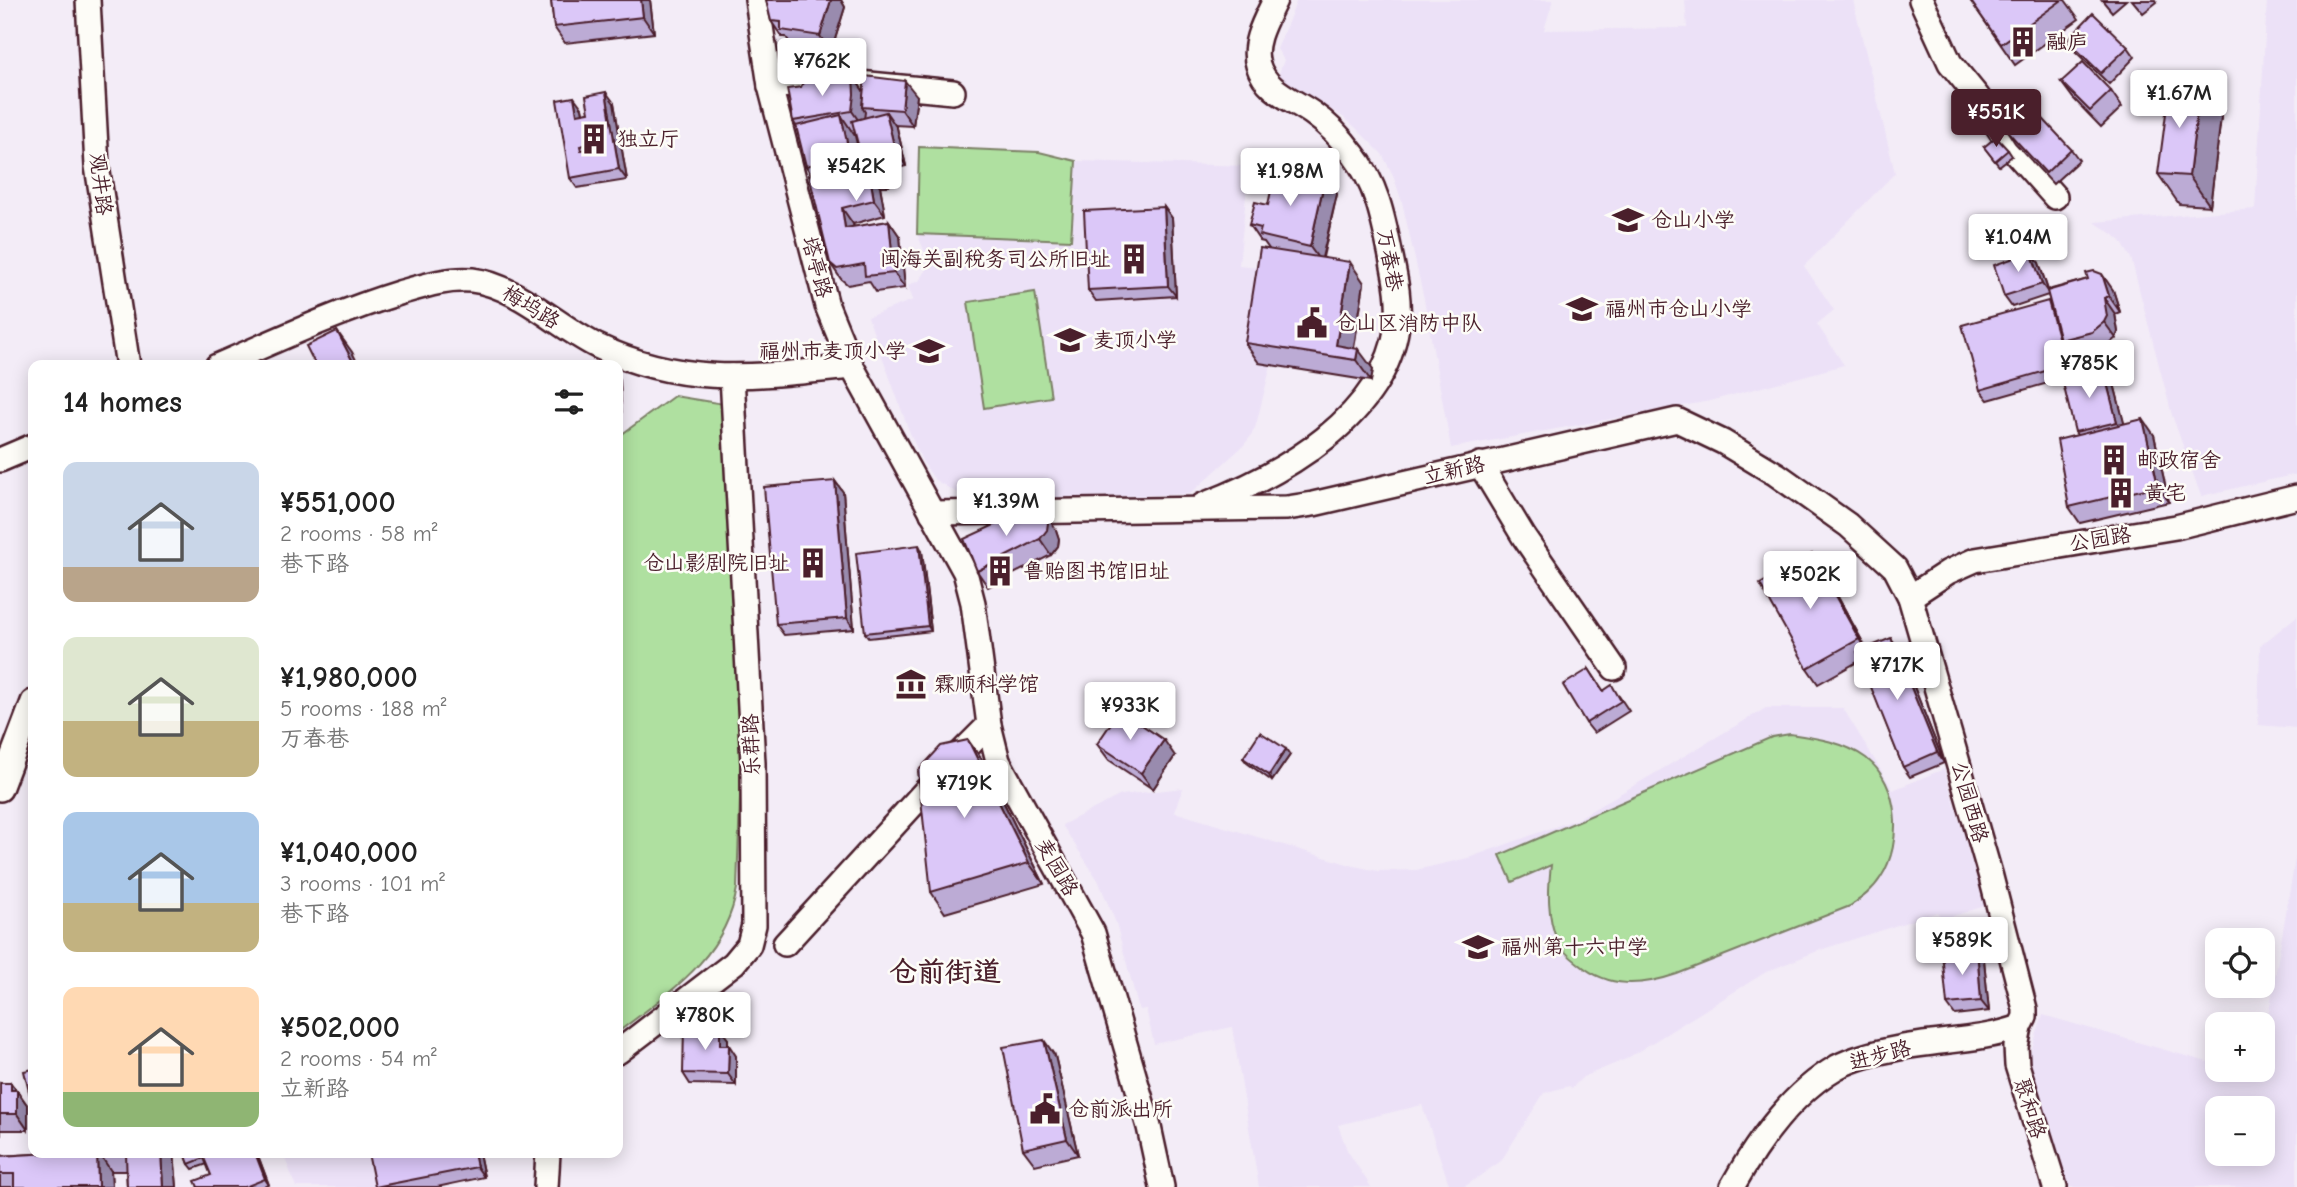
<!DOCTYPE html>
<html lang="en">
<head>
<meta charset="utf-8">
<style>
  :root { --surface:#fff; --page:#f2f2f2; --text:#222; --muted:#767676; --accent:#4a1f2b }
  body { margin:0; font-family:"Comic Neue","LXGW WenKai TC",sans-serif; background:var(--page); color:var(--text); height:100vh; display:flex; flex-direction:column; font-size:26px; white-space:nowrap }
  * { box-sizing:border-box; margin:0 }
  p { font-size:23px; color:var(--muted) }
  .icon { flex:none; width:38px; height:38px; fill:none; stroke:currentColor; stroke-width:2; stroke-linecap:round; stroke-linejoin:round }
  .map { position:relative; flex:1; overflow:hidden }
  .details { position:absolute; left:28px; top:360px; width:595px; height:798px; display:flex; flex-direction:column; background:var(--surface); border-radius:14px; box-shadow:0 4px 18px #0003 }
  .details>* { flex:none }
  .fabs { position:absolute; left:2205px; top:928px; display:grid; gap:14px }
  .fabs a { display:grid; place-items:center; width:70px; height:70px; border-radius:14px; background:var(--surface); box-shadow:0 4px 18px #0003; font-size:35px }
  .price { position:absolute; translate:-50% -60px; padding:0 16px; border-radius:7px; background:#fff; color:#222; font-size:23px; line-height:46px; filter:drop-shadow(0 2px 4px #0008) }
  .price::after { content:''; position:absolute; left:50%; top:42px; width:21px; height:16px; margin-left:-10px; background:inherit; clip-path:polygon(0 0,100% 0,50% 100%) }
  .price.current { background:var(--accent); color:#fff }
  ul { padding:0; list-style:none }
  li { display:flex; align-items:center; gap:21px; height:175px; padding:0 35px }
  li span { display:grid; place-items:center; flex:none; width:196px; height:140px; border-radius:14px; color:#555 }
  li>.icon { margin-inline-start:auto }
  span .icon { width:84px; height:84px; fill:#fffc; stroke-width:1 }
  li b { font-size:30px }
  h2 { display:flex; justify-content:space-between; align-items:center; height:84px; padding:0 35px; font-size:30px }
  .map>svg:first-child { display:block }
  .built { fill:#ece1f7; fill-rule:evenodd }
  .green { fill:#afe0a0; stroke:#7c8066; stroke-width:2 }
  .lines { fill:none; stroke-linecap:round; stroke-linejoin:round }
  .minor-casing { stroke:#4a1f2b; stroke-width:28 }
  .minor { stroke:#fdfcf7; stroke-width:23 }
  .wall { fill:#bcabd5; stroke:#4a1f2b; stroke-width:2 }
  .shaded-wall { fill:#998bae; stroke:#4a1f2b; stroke-width:2 }
  .building { fill:#dbc7f8; stroke:#4a1f2b; stroke-width:2; fill-rule:evenodd }
  .labels { text-anchor:middle; dominant-baseline:central; stroke-width:5; stroke-linejoin:round; paint-order:stroke }
  .poi-label { font-size:21px; fill:#4a1f2b; stroke:#fdfcf7; text-anchor:start }
  .street-label { font-size:21px; fill:#4a1f2b; stroke:#fdfcf7 }
  .district-label { font-size:28px; font-weight:bold; fill:#4a1f2b; stroke:#fdfcf7 }
</style>
</head>
<body>
<div class="map">
<svg width="2297" height="1187" viewBox="0 0 2297 1187">
  <rect width="100%" height="100%" fill="#f3ecf7"/>
  <filter id="ink" filterUnits="userSpaceOnUse"><feTurbulence type="fractalNoise" baseFrequency=".0143" numOctaves="2"/><feDisplacementMap in="SourceGraphic" scale="14" xChannelSelector="R" yChannelSelector="G"/><feConvolveMatrix kernelMatrix="1 2 1 2 8 2 1 2 1" color-interpolation-filters="sRGB"/></filter>
  <g filter="url(#ink)">
    <!-- built -->
    <g class="built">
      <polygon points="1297,0 1553,0 1544,30 1687,28 1685,0 1853,0 1895,173 1804,266 1834,310 1817,324 1844,365 1710,401 1451,448 1424,299 1402,202 1393,175 1382,154 1355,127 1343,117 1278,76 1284,60 1277,49"/>
      <polygon points="2267,0 2297,0 2297,474 2201,496 2172,415 2131,258 2121,241 2113,234 2094,222 2255,209"/>
      <polygon points="919,147 1039,152 1076,161 1249,166 1239,265 1274,269 1271,365 1256,425 1251,436 1243,446 1190,494 991,500 959,494 935,480 922,461 908,428 868,317 913,300 908,285 919,281 925,272 927,262 925,252 917,234"/>
      <polygon points="2297,616 2297,728 2258,725 2260,646"/>
      <polygon points="1766,708 1843,708 1893,790 1944,769 1985,906 1940,920 1938,912 1820,950 1766,972 1626,1059 1583,1077 1572,1088 1569,1086 1544,1093 1501,1161 1464,1187 1450,1187 1422,1105 1338,1125 1347,1150 1371,1187 1259,1187 1232,1027 1154,1044 1146,1009 1139,1010 1116,923 1098,880 1062,825 1121,795 1183,788 1174,812 1354,866 1378,871 1416,870 1468,858 1577,819"/>
      <path d="M2297,848v339h-233l-40,-115 19,-57 164,47 10,-7v14h46v-45h-3l8,-6zM2217,1108h46v45h-46z"/>
      <polygon points="283,1153 374,1153 380,1187 296,1187"/>
    </g>
    <!-- green -->
    <g class="green">
      <polygon points="919,147 1039,152 1076,161 1071,240 917,234"/>
      <polygon points="1035,292 1051,397 984,408 968,302"/>
      <path d="M674,396l50,8 12,220 5,143 -4,121c-11,69 -67,104 -119,144v-595z"/>
      <path d="M1790,734c27,4 54,8 76,24 34,26 37,85 15,119 -8,13 -19,21 -31,29l-173,68c-35,12 -68,15 -98,-10 -8,-6 -18,-14 -22,-24 -10,-24 -9,-50 -6,-75l-39,17 -12,-27 272,-118z"/>
    </g>
    <g class="lines">
      <!-- minor casing -->
      <g class="minor-casing">
        <g id="minor">
          <polyline points="88,0 97,166 128,366"/>
          <polyline points="757,0 770,86 827,306 852,367 965,572 973,603 989,725 998,761 1093,933 1149,1127 1162,1187"/>
          <polyline points="1921,0 1950,63 1977,96 2015,152 2055,197"/>
          <polyline points="770,86 859,83 953,92"/>
          <path d="M217,366c60,-26 120,-54 182,-73 24,-7 48,-15 73,-13 44,5 85,46 125,66 89,42 161,30 255,21"/>
          <polyline points="0,460 33,446"/>
          <polyline points="1480,464 1524,537 1614,668"/>
          <path d="M1203,505c79,-30 181,-88 194,-179 4,-24 -2,-50 -7,-74 -7,-35 -14,-69 -37,-98 -11,-15 -25,-30 -41,-41 -20,-14 -46,-22 -54,-48 -7,-21 8,-46 17,-65"/>
          <path d="M932,513l355,-5 26,-4 364,-84 46,22 53,32 72,51 47,43 15,29 81,280 34,132v8l-5,10c-39,14 -81,13 -121,21 -21,4 -43,9 -62,19 -45,26 -80,75 -105,120"/>
          <polyline points="1910,597 1948,572 1975,560 2176,527 2297,497"/>
          <polyline points="0,789 33,702"/>
          <polyline points="785,944 952,762 989,725"/>
          <polyline points="2020,1027 2016,1047 2017,1065 2055,1187"/>
          <polyline points="618,1052 734,963 749,945 754,925 753,763 732,376"/>
          <polyline points="546,1187 548,1153"/>
        </g>
      </g>
      <!-- minor -->
      <use href="#minor" class="minor"/>
    </g>
    <!-- wall -->
    <g class="wall">
      <polygon points="551,0 650,0 654,33 565,43 554,27"/>
      <polygon points="766,0 841,0 845,7 831,52 792,46 786,37 782,37 771,21"/>
      <polygon points="1970,0 2065,0 2079,19 2015,65"/>
      <polygon points="2102,0 2126,0 2112,12"/>
      <polygon points="2132,0 2156,0 2157,2 2143,13"/>
      <polygon points="2067,40 2128,47 2135,57 2109,84 2075,51"/>
      <polygon points="853,76 864,92 917,96 913,126 895,125 897,128 906,166 885,171 889,186 880,186 885,215 853,224 854,227 889,221 900,237 905,288 876,292 869,281 848,285 841,279 830,263 811,174 806,166 796,126 793,121"/>
      <polygon points="2061,82 2111,91 2122,107 2101,127 2073,98"/>
      <polygon points="2200,87 2221,117 2210,206 2179,204 2158,174"/>
      <polygon points="614,103 627,180 577,188 570,178 582,108 583,113 589,112"/>
      <polygon points="2008,132 2071,149 2079,160 2053,184 2015,143"/>
      <polygon points="1984,147 2008,150 2012,156 1999,166"/>
      <polygon points="1325,178 1337,194 1323,257 1364,283 1354,348 1373,369 1371,381 1259,363 1245,343 1269,249 1264,242 1260,241 1249,225 1268,205"/>
      <polygon points="1164,207 1172,218 1176,296 1096,301 1088,290"/>
      <polygon points="2039,263 2048,290 2088,279 2113,290 2120,312 2115,314 2118,332 2116,338 2104,348 2071,356 2065,347 2073,376 1988,400 1980,390 2051,305 2048,295 2012,307 2004,296"/>
      <polygon points="2103,368 2114,384 2124,424 2154,435 2169,502 2080,523 2069,507 2077,435 2075,432"/>
      <polygon points="835,481 843,492 854,629 784,635 776,624"/>
      <polygon points="1056,530 1059,539 1058,546 1051,555 988,587 977,571"/>
      <polygon points="922,551 931,631 869,638 865,633"/>
      <polygon points="1823,570 1866,648 1899,649 1944,763 1910,777 1903,767 1861,660 1818,684 1807,668"/>
      <polygon points="1589,669 1603,690 1619,696 1629,711 1594,733 1586,723"/>
      <polygon points="1097,744 1175,756 1153,789 1109,760"/>
      <polygon points="1290,755 1272,781 1247,763 1243,758"/>
      <polygon points="983,761 1044,884 945,913 931,892"/>
      <polygon points="1977,949 1984,960 1989,1011 1955,1015 1947,1004"/>
      <polygon points="720,1029 728,1039 728,1045 736,1056 736,1085 690,1084 683,1073"/>
      <polygon points="1055,1056 1078,1155 1035,1165 1023,1149"/>
      <polygon points="0,1083 17,1090 28,1106 28,1130 1,1130 1,1135 0,1135"/>
      <polygon points="51,1153 174,1153 177,1187 127,1187 126,1171 111,1171 112,1187 0,1187 0,1156"/>
      <polygon points="185,1153 257,1153 269,1185 263,1187 198,1187 211,1175 207,1164 193,1169 189,1164"/>
      <polygon points="479,1153 484,1177 437,1187 375,1187"/>
    </g>
    <!-- shaded-wall -->
    <g class="shaded-wall">
      <polygon points="641,0 650,0 654,33 643,17"/>
      <polygon points="831,0 841,0 845,7 831,52 820,36"/>
      <polygon points="853,76 864,92 862,107 865,112 863,127 852,111"/>
      <polygon points="905,81 917,96 913,126 902,110"/>
      <polygon points="2200,87 2221,117 2210,206 2189,176"/>
      <polygon points="606,92 614,103 627,180 619,169"/>
      <polygon points="574,97 582,108 585,125 577,114"/>
      <polygon points="886,112 897,128 906,166 895,150"/>
      <polygon points="841,115 855,136 865,176 850,156"/>
      <polygon points="874,155 885,171 889,186 878,170"/>
      <polygon points="869,170 880,186 885,215 874,200"/>
      <polygon points="1325,178 1337,194 1321,262 1310,247"/>
      <polygon points="1164,207 1172,218 1176,296 1168,286"/>
      <polygon points="842,208 853,224 856,244 845,228"/>
      <polygon points="889,221 900,237 905,288 894,273"/>
      <polygon points="2031,252 2039,263 2049,294 2042,284"/>
      <polygon points="1350,262 1364,283 1352,359 1336,345"/>
      <polygon points="2102,274 2113,290 2120,312 2109,296"/>
      <polygon points="2104,298 2115,314 2118,332 2116,338 2104,322"/>
      <polygon points="2048,301 2055,311 2060,340 2065,347 2073,376 2066,365"/>
      <polygon points="337,331 352,352 359,366 355,366 353,362"/>
      <polygon points="1358,349 1373,369 1371,381 1356,360"/>
      <polygon points="2103,368 2114,384 2128,438 2117,422"/>
      <polygon points="618,377 620,380 622,422 618,415"/>
      <polygon points="2143,419 2154,435 2169,502 2158,486"/>
      <polygon points="835,481 843,492 854,629 847,618"/>
      <polygon points="1045,514 1056,530 1059,539 1058,546 1051,555 1040,539"/>
      <polygon points="919,545 922,551 931,631 928,626"/>
      <polygon points="1812,554 1823,570 1870,655 1859,639"/>
      <polygon points="1891,638 1899,649 1944,763 1937,752"/>
      <polygon points="968,740 983,761 1044,884 1029,863"/>
      <polygon points="1164,740 1175,756 1153,789 1141,773"/>
      <polygon points="1286,749 1290,755 1272,781 1269,775"/>
      <polygon points="1977,949 1984,960 1989,1011 1981,1001"/>
      <polygon points="720,1029 728,1039 728,1056 720,1045"/>
      <polygon points="1044,1040 1055,1056 1078,1155 1067,1139"/>
      <polygon points="729,1045 736,1056 736,1085 728,1074"/>
      <polygon points="11,1083 28,1106 28,1130 17,1114 11,1090"/>
      <polygon points="97,1153 99,1153 111,1171 112,1187 98,1187"/>
      <polygon points="161,1153 174,1153 177,1187 163,1187"/>
      <polygon points="255,1153 257,1153 269,1185 265,1179"/>
      <polygon points="474,1153 479,1153 484,1177 477,1167"/>
    </g>
    <!-- building -->
    <g class="building">
      <polygon points="551,0 641,0 643,17 554,27"/>
      <polygon points="766,0 831,0 820,36 781,30 781,22 771,21"/>
      <polygon points="1970,0 2062,0 2001,44"/>
      <polygon points="2093,13 2128,47 2101,73 2067,40"/>
      <polygon points="2083,62 2111,91 2090,111 2061,82"/>
      <polygon points="853,76 854,94 852,111 793,121 787,89 801,87 804,80"/>
      <polygon points="865,76 905,81 902,110 862,107"/>
      <polygon points="2170,83 2200,87 2189,176 2158,174"/>
      <path d="M606,92l13,77 -49,9 -13,-78 17,-3 3,17 12,-2 -3,-16zM600,142v5l-19,3 -1,-4z"/>
      <polygon points="2033,108 2071,149 2046,173 2008,132"/>
      <polygon points="886,112 895,150 874,155 878,170 869,170 874,200 842,208 845,228 889,221 894,273 865,276 864,264 837,269 830,263 809,175 862,160 852,121"/>
      <polygon points="841,115 850,156 806,166 796,126"/>
      <polygon points="1996,137 2008,150 1995,161 1984,147"/>
      <polygon points="1276,167 1325,178 1310,247 1259,235 1261,228 1249,225 1255,202 1268,205"/>
      <polygon points="1164,207 1168,286 1088,290 1084,211"/>
      <polygon points="1260,248 1350,262 1336,345 1358,349 1356,360 1245,343"/>
      <polygon points="2031,252 2042,284 2004,296 1994,265"/>
      <polygon points="2094,271 2102,274 2109,296 2104,298 2107,316 2104,322 2092,332 2060,340 2047,291 2088,279 2086,273"/>
      <polygon points="2048,301 2066,365 1980,390 1962,325"/>
      <polygon points="337,331 353,362 346,366 316,366 306,346"/>
      <polygon points="609,364 609,366 585,366"/>
      <polygon points="2103,368 2117,422 2075,432 2062,379"/>
      <polygon points="2143,419 2158,486 2069,507 2057,440"/>
      <polygon points="835,481 847,618 776,624 764,487"/>
      <polygon points="1027,510 1033,510 1045,514 1048,523 1047,530 1040,539 977,571 964,539"/>
      <polygon points="919,545 928,626 865,633 856,553"/>
      <polygon points="1812,554 1859,639 1807,668 1760,584"/>
      <polygon points="1891,638 1937,752 1903,767 1857,652"/>
      <polygon points="1589,669 1603,691 1612,685 1621,701 1586,723 1563,685"/>
      <polygon points="1120,710 1164,740 1141,773 1097,744"/>
      <polygon points="1260,732 1286,749 1269,775 1243,758"/>
      <polygon points="968,740 1029,863 931,892 918,771 941,746"/>
      <polygon points="1977,949 1981,1001 1947,1004 1942,953"/>
      <polygon points="684,1028 720,1029 720,1045 729,1045 728,1074 683,1073"/>
      <polygon points="1044,1040 1067,1139 1023,1149 1003,1047"/>
      <polygon points="33,1069 33,1108 24,1071"/>
      <polygon points="0,1083 11,1083 11,1090 17,1090 17,1114 0,1114"/>
      <polygon points="51,1153 97,1153 98,1187 14,1187 14,1174 0,1174 0,1156"/>
      <polygon points="126,1153 161,1153 163,1187 127,1187"/>
      <polygon points="185,1153 255,1153 265,1179 245,1187 198,1187 195,1181 211,1175 204,1158 189,1164"/>
      <polygon points="368,1153 474,1153 477,1167 375,1187"/>
    </g>
  </g>
  <!-- icons -->
  <defs>
    <g id="building-bare" transform="scale(2.415)"><path d="M-4-6H4V6H1V3H-1V6H-4ZM-2.5-4.3h1.7v1.8h-1.7ZM.8-4.3h1.7v1.8H.8ZM-2.5-1h1.7V.8h-1.7ZM.8-1h1.7V.8H.8Z" fill="#4a1f2b" stroke="#fdfcf7" stroke-width="2.5" paint-order="stroke"/></g>
    <g id="school-bare" transform="scale(2.415)"><path d="M0-5L7-2L0 1L-7-2ZM-4 1L0 2.5L4 1V4Q0 6-4 4Z" fill="#4a1f2b" stroke="#fdfcf7" stroke-width="2.5" paint-order="stroke"/></g>
    <g id="civic-bare" transform="scale(2.415)"><path d="M-.6-6.5H3V-4.5H.6V-3L4-1V1h2V6H-6V1h2V-1L-.6-3ZM-1.2 2.5V6h2.4V2.5Z" fill="#4a1f2b" stroke="#fdfcf7" stroke-width="2.5" paint-order="stroke"/></g>
    <g id="museum-bare" transform="scale(2.415)"><path d="M0-6L6-3V-2H-6V-3ZM-5-1h2V3h-2ZM-1-1h2V3h-2ZM3-1h2V3H3ZM-6 4H6V6H-6Z" fill="#4a1f2b" stroke="#fdfcf7" stroke-width="2.5" paint-order="stroke"/></g>
  </defs>
  <g fill-rule="evenodd">
    <use href="#building-bare" x="2023" y="42"/>
    <use href="#building-bare" x="594" y="139"/>
    <use href="#school-bare" x="1628" y="220"/>
    <use href="#building-bare" x="1134" y="259"/>
    <use href="#school-bare" x="1582" y="309"/>
    <use href="#civic-bare" x="1312" y="323"/>
    <use href="#school-bare" x="1070" y="340"/>
    <use href="#school-bare" x="929" y="351"/>
    <use href="#building-bare" x="2114" y="460"/>
    <use href="#building-bare" x="2121" y="493"/>
    <use href="#building-bare" x="813" y="563"/>
    <use href="#building-bare" x="1000" y="571"/>
    <use href="#museum-bare" x="911" y="684"/>
    <use href="#school-bare" x="1478" y="947"/>
    <use href="#civic-bare" x="1045" y="1109"/>
  </g>
  <g class="labels">
    <!-- poi labels -->
    <g class="poi-label">
      <text x="2046" y="42">融庐</text>
      <text x="617" y="139">独立厅</text>
      <text x="1651" y="220">仓山小学</text>
      <text x="1111" y="259" text-anchor="end">闽海关副税务司公所旧址</text>
      <text x="1605" y="309">福州市仓山小学</text>
      <text x="1335" y="323">仓山区消防中队</text>
      <text x="1093" y="340">麦顶小学</text>
      <text x="906" y="351" text-anchor="end">福州市麦顶小学</text>
      <text x="2137" y="460">邮政宿舍</text>
      <text x="2144" y="493">黄宅</text>
      <text x="790" y="563" text-anchor="end">仓山影剧院旧址</text>
      <text x="1023" y="571">鲁贻图书馆旧址</text>
      <text x="934" y="684">霖顺科学馆</text>
      <text x="1501" y="947">福州第十六中学</text>
      <text x="1068" y="1109">仓前派出所</text>
    </g>
    <!-- street labels -->
    <g class="street-label">
      <text transform="translate(101 184) rotate(83)">观井路</text>
      <text transform="translate(1390 260) rotate(80)">万春巷</text>
      <text transform="translate(817 267) rotate(75)">塔亭路</text>
      <text transform="translate(531 307) rotate(31)">梅坞路</text>
      <text transform="translate(1454 470) rotate(-13)">立新路</text>
      <text transform="translate(2100 539) rotate(-9)">公园路</text>
      <text transform="translate(751 745) rotate(-92)">乐群路</text>
      <text transform="translate(1970 802) rotate(74)">公园西路</text>
      <text transform="translate(1057 867) rotate(60)">麦园路</text>
      <text transform="translate(1880 1055) rotate(-15)">进步路</text>
      <text transform="translate(2030 1108) rotate(73)">聚和路</text>
    </g>
    <!-- district labels -->
    <g class="district-label">
      <text x="945" y="972">仓前街道</text>
    </g>
  </g>
</svg>
<div class="fabs">
<a><svg class="icon" aria-label="locate" viewBox="0 0 24 24"><circle cx="12" cy="12" r="6"/><path d="M12 2v4M12 18v4M2 12h4M18 12h4"/></svg></a>
<a>+</a>
<a>−</a>
</div>
<b class="price" style="left:822px;top:98px">¥762K</b>
<b class="price" style="left:2179px;top:130px">¥1.67M</b>
<b class="price current" style="left:1996px;top:149px">¥551K</b>
<b class="price" style="left:856px;top:203px">¥542K</b>
<b class="price" style="left:1290px;top:208px">¥1.98M</b>
<b class="price" style="left:2018px;top:274px">¥1.04M</b>
<b class="price" style="left:2089px;top:400px">¥785K</b>
<b class="price" style="left:1006px;top:538px">¥1.39M</b>
<b class="price" style="left:1810px;top:611px">¥502K</b>
<b class="price" style="left:1897px;top:702px">¥717K</b>
<b class="price" style="left:1130px;top:742px">¥933K</b>
<b class="price" style="left:964px;top:820px">¥719K</b>
<b class="price" style="left:1962px;top:977px">¥589K</b>
<b class="price" style="left:705px;top:1052px">¥780K</b>
<section class="details">
<h2>14 homes<svg class="icon" aria-label="filters" viewBox="0 0 24 24"><path d="M4 7h16M4 17h16"/><circle cx="9" cy="7" r="2"/><circle cx="15" cy="17" r="2"/></svg></h2>
<ul>
<li><span style="background:linear-gradient(#c9d6e8 75%,#b9a48a 0)"><svg class="icon" aria-label="home" viewBox="0 0 24 24"><path d="M3 11l9-7 9 7M6 9v11h12V9"/></svg></span><div><b>¥551,000</b><p>2 rooms · 58 m²</p><p>巷下路</p></div></li>
<li><span style="background:linear-gradient(#dfe7d0 60%,#c2b280 0)"><svg class="icon" aria-label="home" viewBox="0 0 24 24"><path d="M3 11l9-7 9 7M6 9v11h12V9"/></svg></span><div><b>¥1,980,000</b><p>5 rooms · 188 m²</p><p>万春巷</p></div></li>
<li><span style="background:linear-gradient(#a9c7e8 65%,#c2b280 0)"><svg class="icon" aria-label="home" viewBox="0 0 24 24"><path d="M3 11l9-7 9 7M6 9v11h12V9"/></svg></span><div><b>¥1,040,000</b><p>3 rooms · 101 m²</p><p>巷下路</p></div></li>
<li><span style="background:linear-gradient(#ffd9b3 75%,#8fb573 0)"><svg class="icon" aria-label="home" viewBox="0 0 24 24"><path d="M3 11l9-7 9 7M6 9v11h12V9"/></svg></span><div><b>¥502,000</b><p>2 rooms · 54 m²</p><p>立新路</p></div></li>
</ul>
</section>
</div>
</body>
</html>
